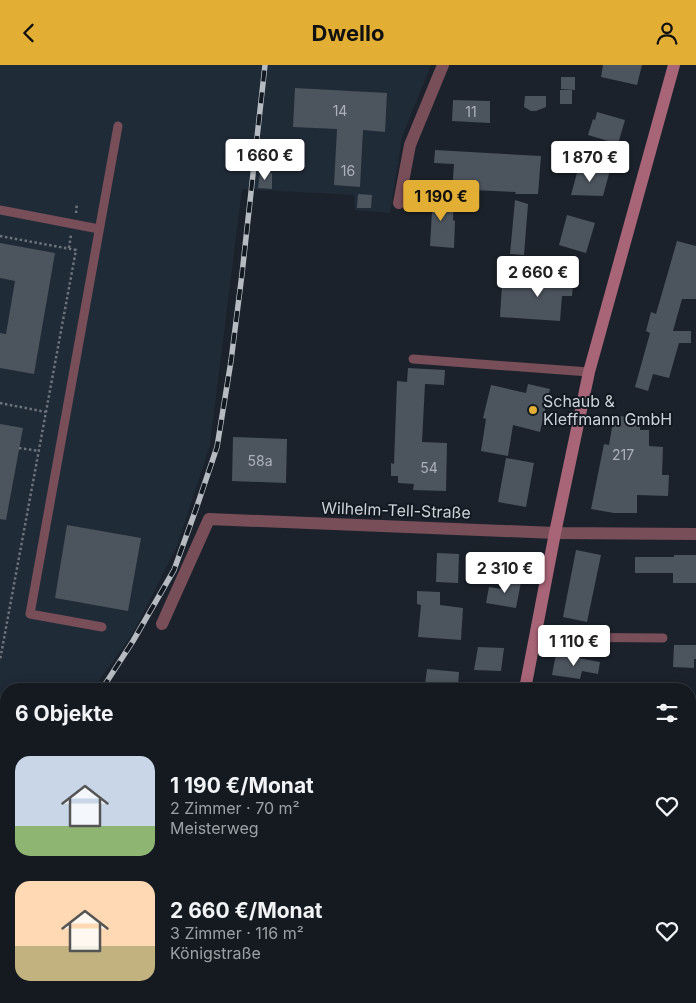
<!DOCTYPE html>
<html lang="de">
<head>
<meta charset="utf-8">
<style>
  :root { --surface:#141a20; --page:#1d2329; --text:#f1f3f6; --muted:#9da1a5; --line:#33383e; --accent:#e2af34 }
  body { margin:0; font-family:Inter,sans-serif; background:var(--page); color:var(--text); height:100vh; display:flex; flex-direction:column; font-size:19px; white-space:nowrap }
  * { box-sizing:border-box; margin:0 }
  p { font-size:16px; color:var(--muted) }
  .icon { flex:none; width:28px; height:28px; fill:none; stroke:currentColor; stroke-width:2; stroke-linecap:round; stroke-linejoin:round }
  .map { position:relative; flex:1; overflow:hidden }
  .details { position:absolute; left:0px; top:618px; width:696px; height:321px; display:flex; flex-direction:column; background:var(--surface); border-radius:20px 20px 0 0; box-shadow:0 2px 12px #0003,0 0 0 1px var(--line) }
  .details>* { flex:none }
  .price { position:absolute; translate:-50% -42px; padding:0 11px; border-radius:5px; background:#fff; color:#222; font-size:16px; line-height:32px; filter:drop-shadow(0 1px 2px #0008) }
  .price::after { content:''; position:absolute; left:50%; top:30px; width:15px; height:11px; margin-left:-8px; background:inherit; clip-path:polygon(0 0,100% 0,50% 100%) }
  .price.selected { background:var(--accent); color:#111 }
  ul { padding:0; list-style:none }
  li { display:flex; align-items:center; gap:15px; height:125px; padding:0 15px }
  li span { display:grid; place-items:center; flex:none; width:140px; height:100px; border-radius:15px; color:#555 }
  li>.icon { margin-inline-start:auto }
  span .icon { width:60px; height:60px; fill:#fffc; stroke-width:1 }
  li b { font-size:21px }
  h2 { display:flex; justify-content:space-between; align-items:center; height:60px; padding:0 15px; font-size:21px }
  header { display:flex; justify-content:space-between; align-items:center; height:65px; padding:0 15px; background:var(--accent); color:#111; font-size:22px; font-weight:700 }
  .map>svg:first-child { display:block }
  .built { fill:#202b38 }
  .industrial { fill:#362323 }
  .building { fill:#4c545e }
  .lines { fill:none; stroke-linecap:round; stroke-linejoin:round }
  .path { stroke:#6d737b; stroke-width:2.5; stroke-dasharray:2.5 2.5; stroke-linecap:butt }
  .lane { stroke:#784e59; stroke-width:9 }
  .street { stroke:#784e59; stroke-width:12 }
  .secondary { stroke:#a96578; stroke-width:12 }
  .rail-casing { stroke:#b6bbc2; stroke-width:5.5 }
  .rail { stroke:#121921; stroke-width:4; stroke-dasharray:11; stroke-linecap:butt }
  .poi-dot { fill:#e2af34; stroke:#121921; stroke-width:2 }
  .labels { text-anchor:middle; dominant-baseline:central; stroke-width:4; stroke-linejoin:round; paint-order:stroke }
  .number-label { font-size:14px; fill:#adb2ba }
  .poi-label { font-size:16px; fill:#cdd2d8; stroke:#121921; text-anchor:start }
  .street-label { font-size:16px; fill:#cdd2d8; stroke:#121921 }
</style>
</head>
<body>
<header><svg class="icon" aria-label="back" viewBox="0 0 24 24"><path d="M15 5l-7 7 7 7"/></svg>Dwello<svg class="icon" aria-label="person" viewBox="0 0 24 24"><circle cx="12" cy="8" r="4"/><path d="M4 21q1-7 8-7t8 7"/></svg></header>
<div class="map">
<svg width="696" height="938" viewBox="0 0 696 938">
  <rect width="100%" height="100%" fill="#1b222b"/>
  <!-- built -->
  <polygon class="built" points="0,0 431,0 402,72 390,148 355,145 354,130 242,124 210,380 177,481 132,570 93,624 6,624 6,688 0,694"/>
  <!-- industrial -->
  <polygon class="industrial" points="690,745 696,745 696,938 487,937 488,932 690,932"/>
  <!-- building -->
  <g class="building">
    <polygon points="603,0 642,0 637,20 601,12"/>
    <polygon points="561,12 575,12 575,25 561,24"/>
    <polygon points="295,23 387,28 385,67 363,65 360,122 334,120 337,64 293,62"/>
    <rect x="560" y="25" width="12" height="14"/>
    <polygon points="525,31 546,31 546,42 536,46 531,46 524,42"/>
    <polygon points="453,35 490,36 490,58 452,56"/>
    <polygon points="597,47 625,55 618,79 588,70 593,54 595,55"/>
    <polygon points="435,85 541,91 538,129 515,129 516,127 473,125 473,129 452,127 454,99 434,98"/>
    <polygon points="578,104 610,105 603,131 571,130"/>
    <polygon points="260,107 272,108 272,124 258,123"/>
    <polygon points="358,129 372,130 371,143 357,143"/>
    <polygon points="423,133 454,134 453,155 455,156 454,183 430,181 432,146 423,145"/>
    <polygon points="515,135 528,139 524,190 510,189"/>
    <polygon points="567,150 595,158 586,188 559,180"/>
    <polygon points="677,176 696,181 696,234 682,234 673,266 691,266 691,278 679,278 669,313 653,309 648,326 635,322 650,268 646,266 651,247 656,249"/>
    <polygon points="0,178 55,188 34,309 0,303 0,268 6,269 15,216 0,213"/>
    <polygon points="545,206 574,207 572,231 562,231 560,256 500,252 502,220 527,222 527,219 544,220"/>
    <polygon points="408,303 445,305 444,320 425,319 422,377 447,378 446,426 413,425 414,419 398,418 398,411 391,411 391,398 394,399 397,316 407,317"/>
    <polygon points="528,319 550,324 540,367 513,360 508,391 481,386 486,354 483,353 491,320 526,328"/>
    <polygon points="614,351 640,352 640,365 649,365 649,381 663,382 662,410 669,410 668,431 637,430 637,448 614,448 591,444 604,379 609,380"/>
    <polygon points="0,359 23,363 6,455 0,454"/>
    <polygon points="233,372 287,374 286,418 232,416"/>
    <polygon points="506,393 534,398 526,442 498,437"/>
    <polygon points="67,460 141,473 128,546 55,533"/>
    <polygon points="576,485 601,490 587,557 563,552"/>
    <polygon points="437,488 459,489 458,518 436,517"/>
    <polygon points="674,490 696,490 696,518 673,518 673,508 635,508 635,492 674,492"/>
    <polygon points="503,514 521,517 516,543 486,538 489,522 501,524"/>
    <polygon points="417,526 440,527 440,540 463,543 461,575 418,572 421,540 417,539"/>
    <polygon points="674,580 696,580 696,594 694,594 694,603 673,602"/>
    <polygon points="478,582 504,583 501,606 474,605"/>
    <polygon points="556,589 600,597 598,609 582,606 580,614 552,610"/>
    <polygon points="427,604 459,607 458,622 425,620"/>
  </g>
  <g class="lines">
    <!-- path -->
    <g class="path">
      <polyline points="76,148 77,138"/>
      <polyline points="0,171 76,185 0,595"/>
      <polyline points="69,183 71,170"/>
      <polyline points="0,338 46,347"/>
      <polyline points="19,383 39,386"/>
    </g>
    <!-- lane -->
    <g class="lane">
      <polyline points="0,145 99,164"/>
      <polyline points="413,294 589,307"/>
      <polyline points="102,562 30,549 118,61"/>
      <polyline points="535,572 663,573"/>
    </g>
    <!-- street -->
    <g class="street">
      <polyline points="399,138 410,80 443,0"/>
      <polyline points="162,559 209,454 555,468 696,469"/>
      <polyline points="692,687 696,687"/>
    </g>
    <!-- secondary -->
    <g class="secondary">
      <polyline points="525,624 555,468 589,307 674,0"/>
      <polyline points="466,938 467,932"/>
    </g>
    <!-- rail casing -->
    <g class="rail-casing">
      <g id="rail">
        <polyline points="102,624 133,576 174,505 196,444 217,382 231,296 242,209 265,0"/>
        <polyline points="0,735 6,729"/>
      </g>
    </g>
    <!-- rail -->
    <use href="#rail" class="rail"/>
  </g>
  <!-- markers -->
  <circle class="poi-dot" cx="533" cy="345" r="5"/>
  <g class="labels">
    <!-- number labels -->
    <g class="number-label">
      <text x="340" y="45">14</text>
      <text x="471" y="46">11</text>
      <text x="348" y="105">16</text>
      <text x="623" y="389">217</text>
      <text x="260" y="395">58a</text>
      <text x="429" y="402">54</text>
    </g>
    <!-- poi labels -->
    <g class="poi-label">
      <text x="543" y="336">Schaub &amp;<tspan x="543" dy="18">Kleffmann GmbH</tspan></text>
    </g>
    <!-- street labels -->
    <g class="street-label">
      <text transform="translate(396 445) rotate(2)">Wilhelm-Tell-Straße</text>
    </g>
  </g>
</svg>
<b class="price" style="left:265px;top:116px">1 660 €</b>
<b class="price" style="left:590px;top:118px">1 870 €</b>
<b class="price selected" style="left:441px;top:157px">1 190 €</b>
<b class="price" style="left:538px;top:233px">2 660 €</b>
<b class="price" style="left:505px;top:529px">2 310 €</b>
<b class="price" style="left:574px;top:602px">1 110 €</b>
<section class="details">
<h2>6 Objekte<svg class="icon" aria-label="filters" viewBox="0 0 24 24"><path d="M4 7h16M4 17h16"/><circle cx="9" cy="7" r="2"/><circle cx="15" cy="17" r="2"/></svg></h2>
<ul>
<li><span style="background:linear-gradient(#c9d6e8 70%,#8fb573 0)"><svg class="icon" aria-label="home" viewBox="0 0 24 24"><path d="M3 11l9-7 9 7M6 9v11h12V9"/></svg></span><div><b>1 190 €/Monat</b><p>2 Zimmer · 70 m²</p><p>Meisterweg</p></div><svg class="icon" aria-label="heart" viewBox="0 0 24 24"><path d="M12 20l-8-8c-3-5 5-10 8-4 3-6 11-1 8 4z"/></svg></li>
<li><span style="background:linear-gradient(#ffd9b3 65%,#c2b280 0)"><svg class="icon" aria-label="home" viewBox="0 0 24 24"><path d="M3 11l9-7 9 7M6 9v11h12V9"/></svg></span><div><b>2 660 €/Monat</b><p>3 Zimmer · 116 m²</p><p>Königstraße</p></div><svg class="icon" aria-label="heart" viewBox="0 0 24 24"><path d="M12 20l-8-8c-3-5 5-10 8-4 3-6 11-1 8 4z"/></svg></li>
</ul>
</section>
</div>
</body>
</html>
